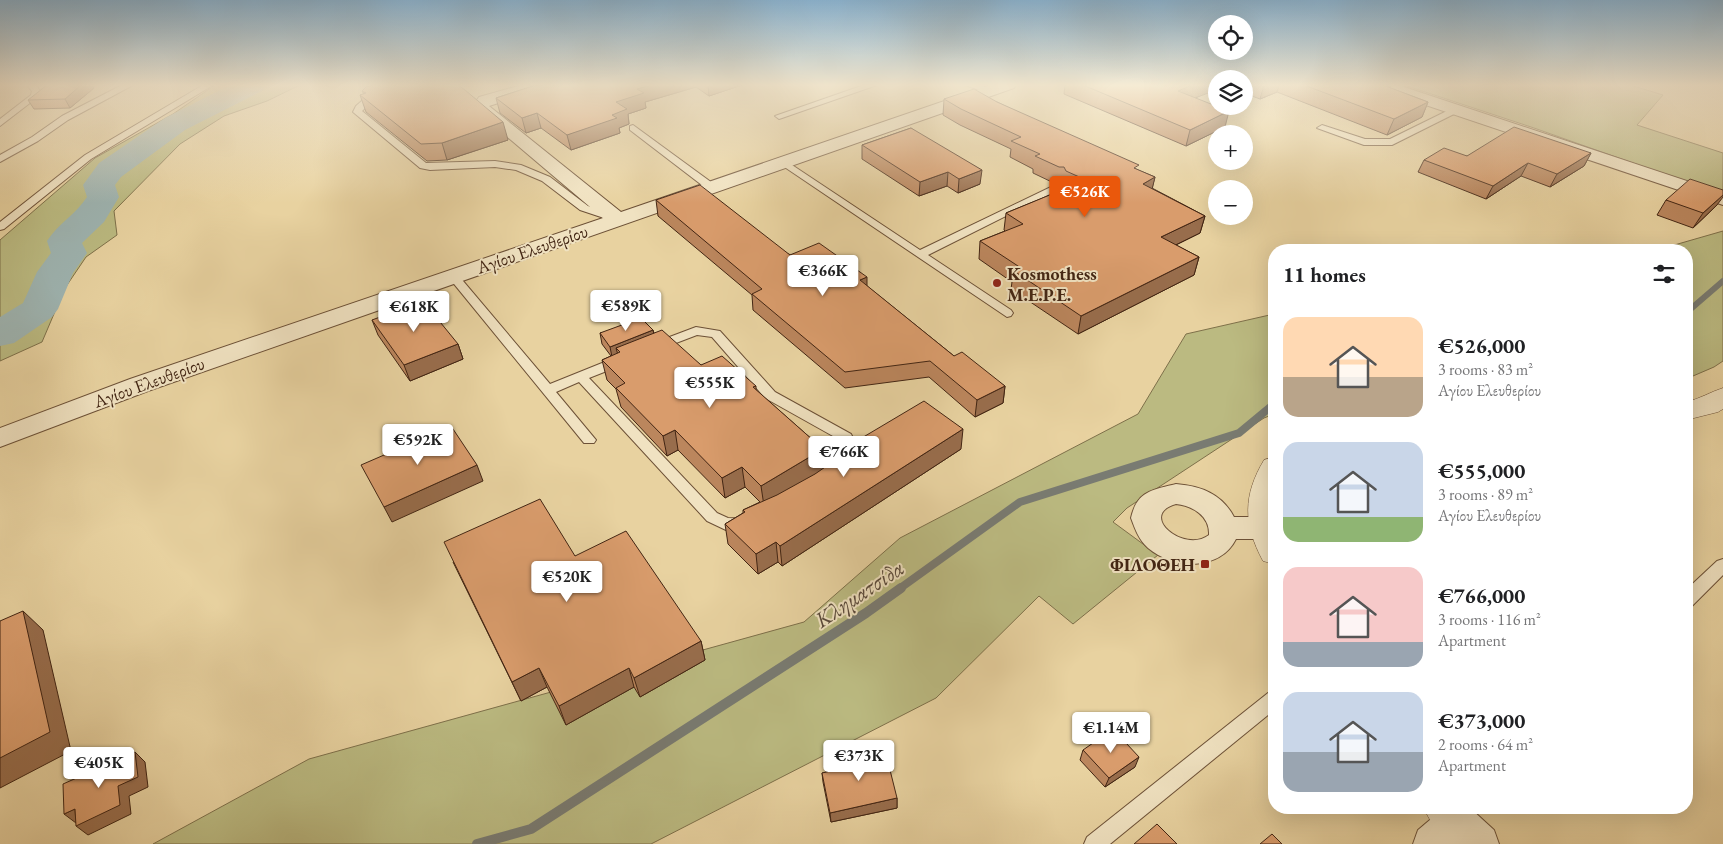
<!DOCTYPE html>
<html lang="en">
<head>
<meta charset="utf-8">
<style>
  :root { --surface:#fff; --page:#f2f2f2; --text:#202124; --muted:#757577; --accent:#ea580c }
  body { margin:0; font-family:"EB Garamond",serif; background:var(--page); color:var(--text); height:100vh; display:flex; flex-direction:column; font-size:19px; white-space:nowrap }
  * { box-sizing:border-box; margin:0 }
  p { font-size:16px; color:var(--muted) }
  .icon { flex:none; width:28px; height:28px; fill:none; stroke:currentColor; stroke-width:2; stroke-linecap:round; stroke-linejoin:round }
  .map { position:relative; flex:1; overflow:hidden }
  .side { position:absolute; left:1268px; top:244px; width:425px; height:570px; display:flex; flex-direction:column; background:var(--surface); border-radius:20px; box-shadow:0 5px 20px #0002 }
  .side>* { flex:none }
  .tools { position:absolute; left:1208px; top:15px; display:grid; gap:10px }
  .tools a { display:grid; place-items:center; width:45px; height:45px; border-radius:50%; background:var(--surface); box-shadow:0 5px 20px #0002; font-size:25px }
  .price { position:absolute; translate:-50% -42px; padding:0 11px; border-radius:5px; background:#fff; color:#222; font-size:16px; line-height:32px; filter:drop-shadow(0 1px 2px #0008) }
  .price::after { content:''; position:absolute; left:50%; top:30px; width:15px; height:11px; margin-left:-8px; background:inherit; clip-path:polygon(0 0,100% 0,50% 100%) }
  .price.selected { background:var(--accent); color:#fff }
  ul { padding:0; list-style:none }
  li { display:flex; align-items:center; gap:15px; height:125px; padding:0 15px }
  li span { display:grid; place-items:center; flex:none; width:140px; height:100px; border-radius:15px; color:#555 }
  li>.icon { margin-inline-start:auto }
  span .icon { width:60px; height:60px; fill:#fffc; stroke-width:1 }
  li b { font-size:21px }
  h2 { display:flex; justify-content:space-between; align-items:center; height:60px; padding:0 15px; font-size:21px }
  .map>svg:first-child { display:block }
  .green { fill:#bbba81; stroke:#7e704a }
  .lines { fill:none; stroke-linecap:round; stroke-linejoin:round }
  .stream-far2 { stroke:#797b72; stroke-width:6 }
  .stream-far1 { stroke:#797b72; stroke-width:8 }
  .stream { stroke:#797b72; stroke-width:10 }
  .river { fill:#9eb4b1; fill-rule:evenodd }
  .service-casing { stroke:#6c5036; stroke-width:2 }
  .minor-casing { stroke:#6c5036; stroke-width:2 }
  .tertiary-casing { stroke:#6c5036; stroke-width:1 }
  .service { fill:#f0e2c1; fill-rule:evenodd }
  .minor { fill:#f0e2c1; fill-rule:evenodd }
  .tertiary { fill:#f0e2c1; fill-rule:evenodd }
  .wall { fill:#bb865d; stroke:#422513 }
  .shaded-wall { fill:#986d4c; stroke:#422513 }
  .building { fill:#d99c6c; stroke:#422513 }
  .poi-dot { fill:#8f2418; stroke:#f0e2c1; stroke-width:2 }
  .labels { text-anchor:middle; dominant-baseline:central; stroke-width:4; stroke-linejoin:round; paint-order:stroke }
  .street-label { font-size:18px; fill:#422513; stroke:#f0e2c1 }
  .poi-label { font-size:18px; font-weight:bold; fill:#422513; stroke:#f0e2c1; text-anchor:start }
  .near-water-label { font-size:22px; font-style:italic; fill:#59493a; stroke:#f0e2c1 }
</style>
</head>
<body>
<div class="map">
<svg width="1723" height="844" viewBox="0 0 1723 844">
  <rect width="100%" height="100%" fill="#e8d2a0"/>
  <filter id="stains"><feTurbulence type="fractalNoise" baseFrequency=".004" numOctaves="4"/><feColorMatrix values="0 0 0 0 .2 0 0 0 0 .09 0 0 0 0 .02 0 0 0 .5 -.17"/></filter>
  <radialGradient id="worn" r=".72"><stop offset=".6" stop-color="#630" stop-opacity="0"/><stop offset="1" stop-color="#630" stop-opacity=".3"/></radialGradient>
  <!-- green -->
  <g class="green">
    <polygon points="215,85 300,85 267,101 224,116 180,144 114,211 117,235 86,257 65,288 42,342 0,361 0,240 95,158 173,114"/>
    <polygon points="1404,85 1630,85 1663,95 1637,125 1723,153 1723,195 1534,128"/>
    <polygon points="1723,231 1723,361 1714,367 1686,379 1686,250 1657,250"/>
    <polygon points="1274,314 1274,414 1264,418 1127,508 1113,522 1158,555 1073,624 1039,596 936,698 651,844 153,844 309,759 804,622 900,538 1138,414 1186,334"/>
  </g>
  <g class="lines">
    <!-- stream-far2 -->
    <polyline class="stream-far2" points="1686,313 1723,281"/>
    <!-- stream-far1 -->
    <polyline class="stream-far1" points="899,589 1020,502 1239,433 1274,404"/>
    <!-- stream -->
    <polyline class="stream" points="477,844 531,829 866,613 901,588"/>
    <!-- river -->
    <path class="river" d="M230,85h35l-3,6 -77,39 -64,47 -6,8 4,12 -15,25 -22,21 5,10 -14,20 -15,36 -6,8 -38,26 -14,3v-29l23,-14 14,-31 14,-19 -4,-12c11,-17 29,-27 40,-44l-4,-12 16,-22 66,-45z"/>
    <!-- service casing -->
    <g class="service-casing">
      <g id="service">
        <polygon points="27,85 36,85 40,91 39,96 0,126 0,119 31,95 32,91"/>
        <polygon points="122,85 133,85 68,120 38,141 0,162 0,155 32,137 62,116"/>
        <polygon points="203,85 213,85 91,159 4,229 0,230 0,222 85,155"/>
        <polygon points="380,85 389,85 362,111 426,163 495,161 521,165 550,177 588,206 617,216 618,218 613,221 580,210 542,181 516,170 495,167 430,170 420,168 353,112 356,106"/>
        <polygon points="864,85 877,85 782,118 779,119 775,116"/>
        <polygon points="965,85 980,85 995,91 991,94"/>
        <polygon points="1455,107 1458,108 1458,112 1392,145 1364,145 1317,128 1322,125 1365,139 1390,139"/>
        <polygon points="633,125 715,185 715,189 707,189 630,130 630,126"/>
        <polygon points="783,159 920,250 1053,186 1061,186 1062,188 928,255 1011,310 1013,313 1011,316 1007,317 780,164 778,162"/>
        <polygon points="454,274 458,275 550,384 617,357 627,357 628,360 627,363 589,378 717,513 728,518 748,519 751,523 748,527 726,530 707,521 579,382 556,392 596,440 594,443 584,443 450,279 448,277"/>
        <polygon points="696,327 720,331 775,392 851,434 858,448 850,467 845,468 840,467 838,463 844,448 840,440 765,398 712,337 697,335 655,351 649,347 651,344"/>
        <polygon points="1723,559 1723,575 1692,606 1686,608 1686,590 1717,561"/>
        <polygon points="1274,691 1274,710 1110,844 1084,844 1087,837 1268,693"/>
      </g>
    </g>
    <!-- minor casing -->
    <g class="minor-casing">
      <g id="minor">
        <polygon points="522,85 548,85 546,88 489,106 621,212 991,85 1016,85 1014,88 148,391 0,447 0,428 130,379 603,218 472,107 479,97"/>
        <polygon points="1373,85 1398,85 1723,193 1723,205 1375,88"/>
        <path d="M1176,484c25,2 46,10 58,33h31l9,3v16l-9,3h-29c-16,32 -62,31 -88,9 -9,-8 -13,-19 -17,-30 6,-27 21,-28 45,-34zM1176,504c17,2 34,12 33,31 -25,19 -72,-20 -33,-31z"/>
        <polygon points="1444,808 1470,808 1494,830 1499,844 1413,844 1418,830"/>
      </g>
    </g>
    <!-- tertiary casing -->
    <g class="tertiary-casing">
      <g id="tertiary">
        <path d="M1723,388v21l-5,3 -32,8v-18c14,-3 24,-10 37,-14z"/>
        <path d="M1274,457v107l-11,-3c-20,-37 -20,-66 1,-101z"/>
        <path d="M1424,808h47l6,13 -6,14 -14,6c-17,-7 -26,-16 -33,-33z"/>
      </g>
    </g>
    <!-- service -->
    <use href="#service" class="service"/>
    <!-- minor -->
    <use href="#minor" class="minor"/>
    <!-- tertiary -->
    <use href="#tertiary" class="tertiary"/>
  </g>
  <!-- wall -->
  <g class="wall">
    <polygon points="536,85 742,85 709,96 696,87 645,102 646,108 628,114 629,124 619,128 620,133 571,150 541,128 526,133 500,113 496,98"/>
    <polygon points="1065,85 1216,85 1196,98 1225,127 1186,146 1064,94"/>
    <polygon points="1244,85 1391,85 1390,88 1428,102 1422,117 1387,135 1277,92 1260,99 1244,93"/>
    <polygon points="94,88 70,108 34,109 28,100"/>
    <polygon points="362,91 508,140 447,160 427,161 366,112 360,95 364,94"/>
    <polygon points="944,99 997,102 1138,170 1155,177 1152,188 1205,216 1200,233 1176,245 1199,257 1194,275 1078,334 1011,289 1012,282 979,259 980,241 1005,231 1004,230 1006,213 1065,189 1061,184 1056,184 1033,173 1033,169 1010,157 1011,149 960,125 943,115"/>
    <polygon points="911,128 980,184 958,193 947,186 919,196 862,159 862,145"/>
    <polygon points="1591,153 1584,166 1550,187 1521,176 1486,199 1418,172 1424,160 1467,156"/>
    <polygon points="656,200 867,286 954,356 1005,386 1003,403 975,417 929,377 845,388 753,310 752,295 658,216"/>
    <polygon points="1666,200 1717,205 1693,228 1657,215"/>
    <polygon points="372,320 458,344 463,359 410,381 378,335"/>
    <polygon points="653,330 654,333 701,365 756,386 756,390 823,449 824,468 961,449 782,566 778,562 758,574 728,544 725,524 743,513 743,510 760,502 745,487 725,498 678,450 667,456 621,407 616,389 607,380 602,360 611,356 602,344 600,333"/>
    <polygon points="575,556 701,641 705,660 640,697 634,687 566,725 547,687 521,701 453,562"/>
    <polygon points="1083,750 1135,767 1105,787 1080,760"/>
    <polygon points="833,760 897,798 897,808 831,822 823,782 822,773 834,771"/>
  </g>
  <!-- shaded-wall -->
  <g class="shaded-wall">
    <polygon points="81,85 92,85 94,88 70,108 65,99"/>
    <polygon points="651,85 696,85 696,87 645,102 646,108 628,114 629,124 619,128 620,133 571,150 567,135 612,115 616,102 637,89"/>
    <polygon points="708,85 742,85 709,96"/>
    <polygon points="1192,85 1216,85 1216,90 1174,106 1178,91"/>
    <polygon points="1264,85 1279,85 1277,92 1260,99"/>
    <polygon points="1428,102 1422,117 1387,135 1394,119"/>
    <polygon points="1229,111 1225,127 1186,146 1190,130"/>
    <polygon points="537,113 541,128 526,133 522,118"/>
    <polygon points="503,122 508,140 447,160 442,143"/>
    <polygon points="1591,153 1584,166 1550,187 1557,174"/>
    <polygon points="1528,163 1521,176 1486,199 1493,186"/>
    <polygon points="982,170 980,184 958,193 959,179"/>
    <polygon points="948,172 947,186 919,196 920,182"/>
    <polygon points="1155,177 1151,194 1143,184"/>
    <polygon points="1723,195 1723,197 1717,205 1693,228 1703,213"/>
    <polygon points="1205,216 1200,233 1157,254 1161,237"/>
    <polygon points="1199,257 1194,275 1078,334 1081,316"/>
    <polygon points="867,277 867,292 860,280"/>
    <polygon points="653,330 655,340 616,348 618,355 612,357 610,347"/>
    <polygon points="458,344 463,359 410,381 404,365"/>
    <polygon points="1005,386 1003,403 975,417 977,400"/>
    <polygon points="963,429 961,449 782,566 780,546"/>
    <polygon points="675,430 678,450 667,456 663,436"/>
    <polygon points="823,449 824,469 764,506 761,486"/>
    <polygon points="477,465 483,481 392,522 384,507"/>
    <polygon points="742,467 745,487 725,498 722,478"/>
    <polygon points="776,542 778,562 758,574 756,554"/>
    <polygon points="23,611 43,630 71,751 0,788 0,758"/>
    <polygon points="701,641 705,660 640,697 634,678"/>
    <polygon points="539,668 547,687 521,701 512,682"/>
    <polygon points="629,668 634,687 566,725 559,706"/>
    <polygon points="135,752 145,762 148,787 129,796 131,814 88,835 76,826"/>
    <polygon points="1139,757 1135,767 1105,787 1109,778"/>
    <polygon points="897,798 897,808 831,822 830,813"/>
    <polygon points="75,809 76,823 64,814"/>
  </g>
  <!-- building -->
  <g class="building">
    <polygon points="47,85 81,85 65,99 28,100"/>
    <polygon points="373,85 458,85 465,90 503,122 442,143 421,144 360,95 366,93 362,91 366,87"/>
    <polygon points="536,85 651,85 637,89 644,93 616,102 627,109 612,115 617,118 567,135 537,113 522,118 496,98"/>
    <polygon points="1083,85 1192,85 1178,91 1216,106 1229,111 1190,130"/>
    <polygon points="1304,85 1383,85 1428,102 1394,119"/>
    <polygon points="974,89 997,102 1139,165 1134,168 1155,177 1143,184 1205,216 1161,237 1199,257 1081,316 1014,271 1021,268 980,241 1023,224 1006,213 1086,180 1066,171 1064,167 1059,167 1035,156 1040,154 1011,141 1021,137 961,109 944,99"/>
    <polygon points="1514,127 1591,153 1557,174 1528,163 1493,186 1424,160 1444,148 1467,156"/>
    <polygon points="911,128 982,170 959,179 948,172 920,182 862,145"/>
    <polygon points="1690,179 1723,190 1723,195 1703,213 1666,200"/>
    <polygon points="700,185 790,255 819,243 867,277 860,280 954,356 962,352 1005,386 977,400 930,361 845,372 752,294 762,289 656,200"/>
    <polygon points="423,301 458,344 404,365 372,320"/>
    <polygon points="641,318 653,330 610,347 600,333"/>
    <polygon points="662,330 701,365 722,356 756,386 753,387 823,449 761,486 742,467 722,478 675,430 663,436 616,388 625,383 602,360 620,352 616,348"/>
    <polygon points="924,401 963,429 780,546 776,542 756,554 725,524 745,512 743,510 777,495 815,474 844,454 855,442"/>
    <polygon points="451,426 477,465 384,507 361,465"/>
    <polygon points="540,499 575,556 626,531 701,641 634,678 629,668 559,706 539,668 512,682 444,542"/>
    <polygon points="23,611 50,732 0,758 0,621"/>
    <polygon points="1113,729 1139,757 1109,778 1083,750"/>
    <polygon points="885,750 897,798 830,813 822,773 835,770 833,760"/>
    <polygon points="135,752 138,777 118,786 120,805 76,826 75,809 64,814 63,784"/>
    <polygon points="1157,824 1177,844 1134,844"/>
    <polygon points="1272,834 1282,844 1260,844"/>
  </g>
  <!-- sky -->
  <linearGradient id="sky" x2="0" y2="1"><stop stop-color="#8ab4d2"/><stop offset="0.42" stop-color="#f5ebd4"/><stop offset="1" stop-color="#f5ebd4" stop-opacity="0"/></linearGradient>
  <rect width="1723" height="203" fill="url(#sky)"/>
  <!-- markers -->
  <g class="poi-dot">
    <circle cx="997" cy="283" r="5"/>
    <rect x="1200" y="559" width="10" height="10" rx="2.5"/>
  </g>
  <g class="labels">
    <!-- street labels -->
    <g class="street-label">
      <text transform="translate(532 249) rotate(-19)">Αγίου Ελευθερίου</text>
      <text transform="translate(149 382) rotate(-20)">Αγίου Ελευθερίου</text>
    </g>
    <!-- poi labels -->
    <g class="poi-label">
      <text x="1007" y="273">Kosmothess<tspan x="1007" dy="21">M.E.P.E.</tspan></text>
      <text x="1195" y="564" text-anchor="end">ΦΙΛΟΘΕΗ</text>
    </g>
    <!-- near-water labels -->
    <g class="near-water-label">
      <text transform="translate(859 594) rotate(-34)">Κληματσίδα</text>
    </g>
  </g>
  <rect width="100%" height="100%" filter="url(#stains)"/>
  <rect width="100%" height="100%" fill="url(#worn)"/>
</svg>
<div class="tools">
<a><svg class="icon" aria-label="locate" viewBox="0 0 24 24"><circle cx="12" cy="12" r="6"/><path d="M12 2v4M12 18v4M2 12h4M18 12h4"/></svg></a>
<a><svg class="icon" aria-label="layers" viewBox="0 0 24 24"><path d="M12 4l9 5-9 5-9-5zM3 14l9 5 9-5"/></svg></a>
<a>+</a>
<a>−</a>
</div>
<b class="price selected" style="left:1085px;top:218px">€526K</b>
<b class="price" style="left:823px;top:297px">€366K</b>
<b class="price" style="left:626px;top:332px">€589K</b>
<b class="price" style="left:414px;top:333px">€618K</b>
<b class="price" style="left:710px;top:409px">€555K</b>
<b class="price" style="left:418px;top:466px">€592K</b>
<b class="price" style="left:844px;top:478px">€766K</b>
<b class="price" style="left:567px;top:603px">€520K</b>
<b class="price" style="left:1111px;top:754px">€1.14M</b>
<b class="price" style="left:859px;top:782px">€373K</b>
<b class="price" style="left:99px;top:789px">€405K</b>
<section class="side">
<h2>11 homes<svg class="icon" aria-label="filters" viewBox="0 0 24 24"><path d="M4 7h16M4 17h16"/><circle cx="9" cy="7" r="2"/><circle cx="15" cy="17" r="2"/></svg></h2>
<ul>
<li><span style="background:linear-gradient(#ffd9b3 60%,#b9a48a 0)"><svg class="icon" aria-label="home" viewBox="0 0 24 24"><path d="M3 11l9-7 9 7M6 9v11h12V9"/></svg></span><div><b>€526,000</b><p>3 rooms · 83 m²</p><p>Αγίου Ελευθερίου</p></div></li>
<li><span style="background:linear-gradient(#c9d6e8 75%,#8fb573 0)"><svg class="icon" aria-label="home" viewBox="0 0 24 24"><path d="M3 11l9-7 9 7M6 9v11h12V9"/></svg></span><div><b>€555,000</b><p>3 rooms · 89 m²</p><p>Αγίου Ελευθερίου</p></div></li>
<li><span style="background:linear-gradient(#f6c9c9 75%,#9aa5b1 0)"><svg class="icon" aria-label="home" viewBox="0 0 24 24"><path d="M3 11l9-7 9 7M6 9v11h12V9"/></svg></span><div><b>€766,000</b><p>3 rooms · 116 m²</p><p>Apartment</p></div></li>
<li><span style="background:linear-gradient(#c9d6e8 60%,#9aa5b1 0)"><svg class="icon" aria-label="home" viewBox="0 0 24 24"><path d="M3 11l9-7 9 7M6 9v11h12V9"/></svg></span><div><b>€373,000</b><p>2 rooms · 64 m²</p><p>Apartment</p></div></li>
</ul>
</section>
</div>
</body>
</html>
